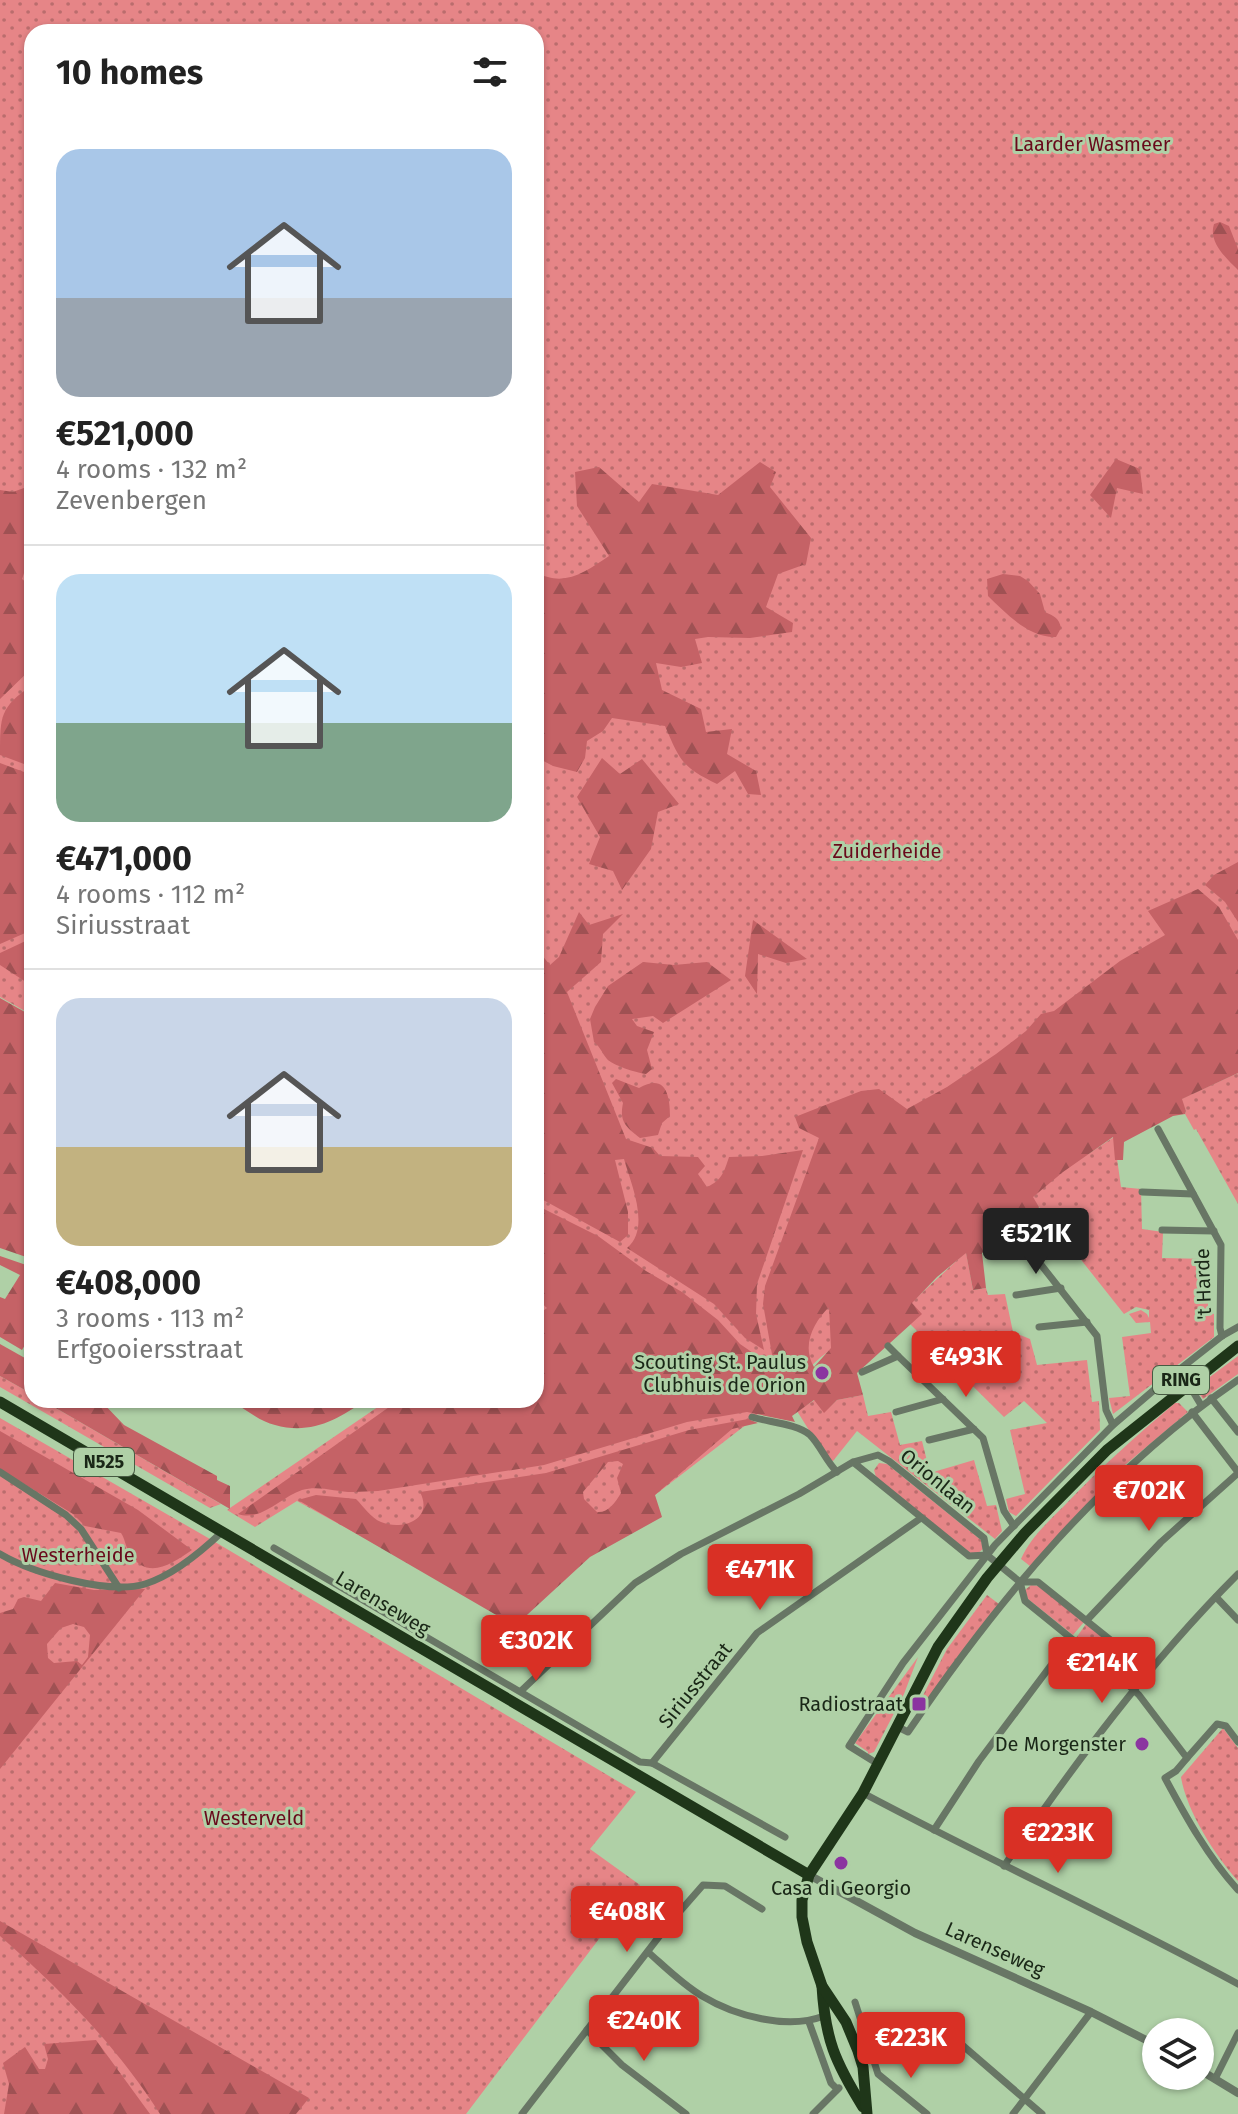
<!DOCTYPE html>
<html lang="en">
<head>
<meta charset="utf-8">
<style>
  :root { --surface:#fff; --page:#f2f2f2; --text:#222; --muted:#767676; --line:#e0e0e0; --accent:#d93025 }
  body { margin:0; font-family:"Fira Sans",sans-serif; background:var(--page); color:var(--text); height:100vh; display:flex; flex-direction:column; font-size:30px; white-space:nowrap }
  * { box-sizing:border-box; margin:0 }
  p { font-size:26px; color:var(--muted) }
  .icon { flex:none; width:44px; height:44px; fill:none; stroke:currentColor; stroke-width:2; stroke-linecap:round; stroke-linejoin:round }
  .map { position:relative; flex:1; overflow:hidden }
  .sheet { position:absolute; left:24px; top:24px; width:520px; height:1384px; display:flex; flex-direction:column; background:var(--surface); border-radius:24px; box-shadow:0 2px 6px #0004 }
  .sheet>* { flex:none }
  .controls { position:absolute; left:1142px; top:2018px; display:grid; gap:16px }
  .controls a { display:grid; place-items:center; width:72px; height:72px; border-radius:50%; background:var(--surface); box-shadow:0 2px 6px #0004; font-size:40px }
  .price { position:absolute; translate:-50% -68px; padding:0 18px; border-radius:8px; background:var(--accent); color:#fff; font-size:26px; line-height:52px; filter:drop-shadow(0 2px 4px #0008) }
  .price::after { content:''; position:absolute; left:50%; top:48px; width:24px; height:18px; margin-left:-12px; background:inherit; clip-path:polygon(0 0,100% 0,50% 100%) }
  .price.on { background:#222; color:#fff }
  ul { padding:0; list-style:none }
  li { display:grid; align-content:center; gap:16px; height:424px; padding:0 32px }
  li+li { border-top:2px solid var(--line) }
  li span { display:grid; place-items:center; height:248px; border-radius:24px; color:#555 }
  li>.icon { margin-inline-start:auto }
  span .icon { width:144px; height:144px; fill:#fffc; stroke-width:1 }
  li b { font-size:34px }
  h2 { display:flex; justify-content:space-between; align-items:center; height:96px; padding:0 32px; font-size:34px }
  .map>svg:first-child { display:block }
  .green { fill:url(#green-dots) }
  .forest { fill:url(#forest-firs); fill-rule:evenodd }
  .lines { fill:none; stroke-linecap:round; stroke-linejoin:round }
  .minor { stroke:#687665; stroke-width:7 }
  .tertiary { stroke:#687665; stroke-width:8 }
  .primary { stroke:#1f3619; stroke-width:11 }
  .poi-dot { fill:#8b34a0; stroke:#afd0a6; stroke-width:3 }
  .labels { text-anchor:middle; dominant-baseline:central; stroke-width:6; stroke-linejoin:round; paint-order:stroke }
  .shield { fill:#afd0a6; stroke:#475a42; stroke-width:2 }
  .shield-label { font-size:18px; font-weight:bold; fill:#1a2717 }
  .park-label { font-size:20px; fill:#69091b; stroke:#afd0a6 }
  .street-label { font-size:20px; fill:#1a2717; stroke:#afd0a6 }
  .poi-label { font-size:20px; fill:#1a2717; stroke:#afd0a6; text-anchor:end }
</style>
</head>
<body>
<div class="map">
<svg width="1238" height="2114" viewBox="0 0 1238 2114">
  <defs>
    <pattern id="green-dots" width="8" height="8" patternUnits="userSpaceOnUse" patternTransform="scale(2)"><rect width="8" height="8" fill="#e68587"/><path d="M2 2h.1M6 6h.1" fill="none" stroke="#ba6d6d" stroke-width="1.8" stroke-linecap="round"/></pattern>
    <pattern id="forest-firs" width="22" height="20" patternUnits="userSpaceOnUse" patternTransform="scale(2)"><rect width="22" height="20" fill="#c56266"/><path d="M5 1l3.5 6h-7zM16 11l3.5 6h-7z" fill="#9f5153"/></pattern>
  </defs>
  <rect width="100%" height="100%" fill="#afd0a6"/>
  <!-- green -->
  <g class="green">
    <polygon points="0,0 1238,0 1238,1064 1107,1138 1087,1155 1114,1137 1121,1187 1141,1189 1142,1229 1163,1232 1162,1258 1209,1259 1205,1286 1208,1287 1208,1311 1214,1314 1214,1337 1113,1414 1109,1398 1130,1396 1122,1337 1151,1333 1150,1322 1136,1323 1129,1314 1141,1310 1147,1314 1149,1318 1149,1310 1136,1307 1124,1314 1032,1198 821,1357 747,1424 655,1495 563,1561 406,1561 297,1501 255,1527 227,1510 388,1400 536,1400 536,32 32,32 32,1015 0,997"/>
    <polygon points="1238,1073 1238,1204 1196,1129 1194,1130 1185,1114 1186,1111 1181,1099"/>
    <polygon points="966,1252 973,1290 986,1288 988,1295 1005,1294 1013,1332 1030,1339 1037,1365 1087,1360 1092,1402 1099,1401 1100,1430 1016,1516 1009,1512 1006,1499 1025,1494 1010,1430 1047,1423 1024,1401 1004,1417 910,1324 921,1314 911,1303"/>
    <polygon points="1238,1356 1238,1374 1203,1399 1195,1388"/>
    <polygon points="0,1376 32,1394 32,1400 42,1400 221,1504 210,1508 0,1387"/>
    <polygon points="863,1395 868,1416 891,1412 900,1445 922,1441 930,1473 974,1460 987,1506 996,1505 1002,1531 995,1539 857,1431 833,1461 827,1459 797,1411 815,1400 824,1412 837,1400"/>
    <path d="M1175,1403h4l9,9 -69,58 -89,96 -9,-7c9,-21 27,-37 43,-53 35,-37 72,-70 111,-103z"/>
    <polygon points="0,1418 210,1539 636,1792 590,1849 640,1885 466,2114 0,2114"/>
    <polygon points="879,1463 887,1464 981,1540 983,1549 977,1554 970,1553 876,1477 874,1470"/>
    <polygon points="1031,1585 1039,1586 1084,1622 1073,1635 1028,1599 1025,1590"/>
    <polygon points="987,1595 999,1604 922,1706 918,1705 947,1649"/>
    <polygon points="1086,1624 1137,1665 1139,1670 1135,1678 1125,1678 1076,1638"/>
    <polygon points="918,1657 904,1694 874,1752 868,1754 868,1752 855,1743"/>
    <path d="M1223,1728l15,20v133c-23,-25 -52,-71 -57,-104z"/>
  </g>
  <!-- forest -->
  <g class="forest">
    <path d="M1220,222l9,4 9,23v21c-12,-12 -30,-28 -24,-46z"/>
    <polygon points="1116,459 1140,469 1143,494 1117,488 1111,518 1090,495"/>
    <path d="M760,462l16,10 -6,15 41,51 -5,26 -28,10 -12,33 27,16 -1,9 -42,6 -42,-1 -13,2 7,24 -21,4 -25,-4 6,27 39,19 5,23 26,-3 -5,25 29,17 5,24 -13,-1 -13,-23 -18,13c-35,-17 -37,-23 -52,-58l-53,-8 -9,13 -16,10 -2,17 -8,14 -24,-6 -17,-9v-185c28,16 49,0 73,-16l-32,-50 -2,-34 24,-5 40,35 13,-18 66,11z"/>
    <polygon points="32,485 32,564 26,567 22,579 32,587 32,668 0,699 0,490 13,492"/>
    <path d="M1003,574l17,2 8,5 12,13 5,18c9,4 14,6 16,16l-5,9c-28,1 -50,-24 -68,-41l-1,-17z"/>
    <path d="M32,685v82l-32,-12c0,-40 0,-47 32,-70z"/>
    <polygon points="602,758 620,774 642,759 679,804 658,812 651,849 622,890 613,871 589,864 600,837 577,797"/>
    <polygon points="0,763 32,775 32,930 0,944"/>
    <polygon points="1238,862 1238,922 1225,902 1205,885 1214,875"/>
    <path d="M1198,889l21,18 19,33v133l-56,26 4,12 -1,3 -12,2 -49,26 -1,18h-8l-2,-23 -50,35 -30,25 6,10 -1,3 -56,43 4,35 -13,2 -7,-37 -29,24 -25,26 10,11 -65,59 6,22 -26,5 -13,13 -10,-13 -22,16 3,6 -48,-10 -60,10 -143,43 -166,26c-8,0 -17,1 -25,1 -18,0 -34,-7 -51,-2 -21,7 -41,32 -64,24l161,-114h137v-84l11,-8 -11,-10v-93l62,31 48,35 36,21 36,28 22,24 29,20 4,-4 -10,-56 2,-18 54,-148 -20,-10 -4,-11 66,-26 18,-2 28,20 40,-22 49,-33 30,-23 15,-17 13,-3 66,-50 45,-26 -17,-24zM829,1307l2,41 -17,19c-13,-22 0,-45 15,-60z"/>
    <path d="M579,912l10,13 34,-11 -20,20 -2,28 -34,30 59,147 27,9 7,8 38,1 7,9 -7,8 9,13c15,-7 17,-15 22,-30l33,-1 41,-6 -46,134 -1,30 8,36 -19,-12 -31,-34 -87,-56c24,-20 4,-64 -3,-89l-9,1 13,52v23l-8,7 -84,-46v-248l14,17 9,-8z"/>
    <polygon points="753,920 807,959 786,963 758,954 757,994 745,976"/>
    <polygon points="32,938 32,986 0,965 0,953"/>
    <path d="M643,962l31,3 33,-3 24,18 -68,43 -10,-7 -21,3 5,7 17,6 -7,18 5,19 -6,5c-9,-1 -34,-9 -39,-15 -5,-6 -6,-11 -13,-17l-4,-23 5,-12 13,-21z"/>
    <polygon points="0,998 32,1016 32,1259 0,1248"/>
    <path d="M616,1079l23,9c26,-15 31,6 31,28l-8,7 -4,12 -18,3c-14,-11 -21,-16 -17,-35l-11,-20z"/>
    <polygon points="0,1256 32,1267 32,1333 22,1350 0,1337 0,1297 5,1299 20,1275 0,1265"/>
    <polygon points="0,1344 32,1362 32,1394 0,1376"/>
    <polygon points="42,1400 101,1401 124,1425 217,1476 217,1480 230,1486 230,1509"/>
    <path d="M230,1400h135c-27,20 -55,35 -90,25 -15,-3 -31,-17 -45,-25z"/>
    <path d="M748,1419l10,4 -26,6 -77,66 7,22 -72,40 -75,69 -217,-126 18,-5 40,4c8,8 15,19 25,23 22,9 53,-3 39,-30l126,-19 143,-43zM618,1461l5,3 -6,14 4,15c-6,10 -13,20 -24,19l-13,-13 -1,-7 25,-30z"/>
    <path d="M0,1431l138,79 54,40c-21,14 -45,32 -63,2 -4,-7 -4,-13 -8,-19l-36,-7 -12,-12 -73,-45z"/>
    <path d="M55,1583l39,7 51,-1 -145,180v-156l13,-4 5,-10 6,-2 17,4zM73,1624l11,3 6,8 -2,22 -6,8 -5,-4 -23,2 -6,-5 -1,-14 14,-16z"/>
    <path d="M0,1921l309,177 -13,16h-136c-44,-69 -99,-124 -160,-178z"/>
    <polygon points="96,2040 150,2114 4,2114 9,2084 3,2063 25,2047 39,2069 45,2069 48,2059 44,2044"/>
  </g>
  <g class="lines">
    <!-- minor -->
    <g class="minor">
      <polyline points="1158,1129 1221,1245 1220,1328 1222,1336"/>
      <polyline points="1142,1192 1193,1194"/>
      <polyline points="1162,1230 1214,1231"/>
      <polyline points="988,1252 1020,1238 1097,1336 1106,1410 1113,1425"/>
      <polyline points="1016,1295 1061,1288"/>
      <polyline points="1039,1327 1087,1322"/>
      <polyline points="888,1346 898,1356"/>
      <polyline points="1180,1370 1201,1405"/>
      <polyline points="862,1372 898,1356 983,1438 1004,1511 1014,1526"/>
      <polyline points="1211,1398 1238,1432"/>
      <polyline points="896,1412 943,1399"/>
      <polyline points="1192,1412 1238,1472"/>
      <path d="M752,1417c16,5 46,7 58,18 10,10 16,26 27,37"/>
      <polyline points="929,1440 974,1429"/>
      <polyline points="0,1472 66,1515 81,1529 119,1588"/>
      <polyline points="274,1548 640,1762 652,1763 785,1837"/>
      <path d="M0,1554c32,19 109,41 145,30 29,-9 57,-33 78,-53"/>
      <polyline points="987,1555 1020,1582"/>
      <polyline points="1216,1597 1238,1620"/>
      <polyline points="1087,1620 1161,1542 1238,1473"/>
      <path d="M1148,1670l-110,-88h-18l5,19 100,81 14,13 48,63 -11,13 -11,7c21,39 43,79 73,112"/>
      <polyline points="521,1691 635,1583 681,1554 799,1494 853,1462 878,1455 889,1461 984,1538 987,1555 969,1556 853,1462"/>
      <path d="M898,1727l10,5c91,-134 196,-260 330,-352"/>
      <polyline points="1187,1758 1217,1724 1226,1726 1238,1742"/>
      <polyline points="652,1763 757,1633 921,1518"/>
      <polyline points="878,1764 849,1746 903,1663 995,1545 1113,1425 1161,1384 1222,1336 1238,1327"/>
      <path d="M863,1793c124,66 251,124 375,191"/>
      <polyline points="934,1830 979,1761 1070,1640"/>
      <path d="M1004,1866c71,-103 145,-203 234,-292"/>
      <path d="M648,1952c17,15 35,33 54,44 33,20 85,34 122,20"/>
      <polyline points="855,2002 878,2074 927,2114"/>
      <polyline points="809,2022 831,2083 837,2089"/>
      <polyline points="587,2030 622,2065 686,2114"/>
      <polyline points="946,2031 1042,2114"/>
      <polyline points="874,2058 914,2042"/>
      <polyline points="1215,2079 1238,2033"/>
      <polyline points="522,2114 668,1925 703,1885 725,1886 762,1909"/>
      <polyline points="813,2114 839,2088"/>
      <polyline points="1013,2114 1091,2012"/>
    </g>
    <!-- tertiary -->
    <g class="tertiary">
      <polyline points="809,1875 915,1933 1091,2012 1156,2045"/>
      <polyline points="1200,2070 1238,2093"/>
    </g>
    <!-- primary -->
    <g class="primary">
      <polyline points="0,1402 809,1875"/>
      <path d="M822,1986c3,53 13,76 41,121"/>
      <polyline points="867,2114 863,2067 858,2051 846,2022 822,1986 807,1942 802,1917 802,1900 809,1875 863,1793 938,1647 987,1578 1025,1533 1107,1450 1238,1346"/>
    </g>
  </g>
  <!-- markers -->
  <g class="poi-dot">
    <circle cx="822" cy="1373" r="8"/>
    <rect x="911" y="1696" width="16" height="16" rx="4"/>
    <circle cx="1142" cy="1744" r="8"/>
    <circle cx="841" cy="1863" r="8"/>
  </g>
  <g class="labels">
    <!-- shield labels -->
    <g class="shield">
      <rect x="1153" y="1366" width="56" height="28" rx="6"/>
      <rect x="74" y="1448" width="60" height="28" rx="6"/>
    </g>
    <g class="shield-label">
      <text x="1181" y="1380">RING</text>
      <text x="104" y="1462">N525</text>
    </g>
    <!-- park labels -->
    <g class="park-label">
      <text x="1092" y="144">Laarder Wasmeer</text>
      <text x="887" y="851">Zuiderheide</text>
      <text x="78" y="1555">Westerheide</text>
      <text x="254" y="1818">Westerveld</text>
    </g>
    <!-- street labels -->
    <g class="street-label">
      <text transform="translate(1203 1284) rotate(-92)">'t Harde</text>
      <text transform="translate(938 1481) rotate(39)">Orionlaan</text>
      <text transform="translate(383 1603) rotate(31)">Larenseweg</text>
      <text transform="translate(695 1685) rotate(-51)">Siriusstraat</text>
      <text transform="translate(995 1949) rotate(24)">Larenseweg</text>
    </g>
    <!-- poi labels -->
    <g class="poi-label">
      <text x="806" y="1362">Scouting St. Paulus<tspan x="806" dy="23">Clubhuis de Orion</tspan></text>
      <text x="903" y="1704">Radiostraat</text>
      <text x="1126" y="1744">De Morgenster</text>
      <text x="841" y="1888" text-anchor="middle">Casa di Georgio</text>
    </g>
  </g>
</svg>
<div class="controls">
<a><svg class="icon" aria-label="layers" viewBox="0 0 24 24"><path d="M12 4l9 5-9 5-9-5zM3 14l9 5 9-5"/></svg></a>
</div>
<b class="price on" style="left:1036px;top:1276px">€521K</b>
<b class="price" style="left:966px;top:1399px">€493K</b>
<b class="price" style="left:1149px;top:1533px">€702K</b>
<b class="price" style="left:760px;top:1612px">€471K</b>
<b class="price" style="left:536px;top:1683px">€302K</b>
<b class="price" style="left:1102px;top:1705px">€214K</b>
<b class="price" style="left:1058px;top:1875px">€223K</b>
<b class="price" style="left:627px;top:1954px">€408K</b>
<b class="price" style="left:644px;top:2063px">€240K</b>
<b class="price" style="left:911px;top:2080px">€223K</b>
<section class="sheet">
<h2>10 homes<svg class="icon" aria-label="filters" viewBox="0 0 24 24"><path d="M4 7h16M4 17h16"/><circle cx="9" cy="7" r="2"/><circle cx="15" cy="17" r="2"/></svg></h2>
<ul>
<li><span style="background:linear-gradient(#a9c7e8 60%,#9aa5b1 0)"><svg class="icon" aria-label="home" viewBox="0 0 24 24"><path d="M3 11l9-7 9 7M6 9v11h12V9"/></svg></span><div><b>€521,000</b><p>4 rooms · 132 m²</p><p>Zevenbergen</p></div></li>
<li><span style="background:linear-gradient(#bfe0f5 60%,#7fa58c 0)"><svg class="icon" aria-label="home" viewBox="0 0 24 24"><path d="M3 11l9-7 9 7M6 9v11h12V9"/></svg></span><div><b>€471,000</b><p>4 rooms · 112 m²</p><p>Siriusstraat</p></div></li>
<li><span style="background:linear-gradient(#c9d6e8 60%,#c2b280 0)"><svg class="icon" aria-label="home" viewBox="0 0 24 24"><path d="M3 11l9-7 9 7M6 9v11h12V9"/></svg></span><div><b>€408,000</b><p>3 rooms · 113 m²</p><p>Erfgooiersstraat</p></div></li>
</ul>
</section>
</div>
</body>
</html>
